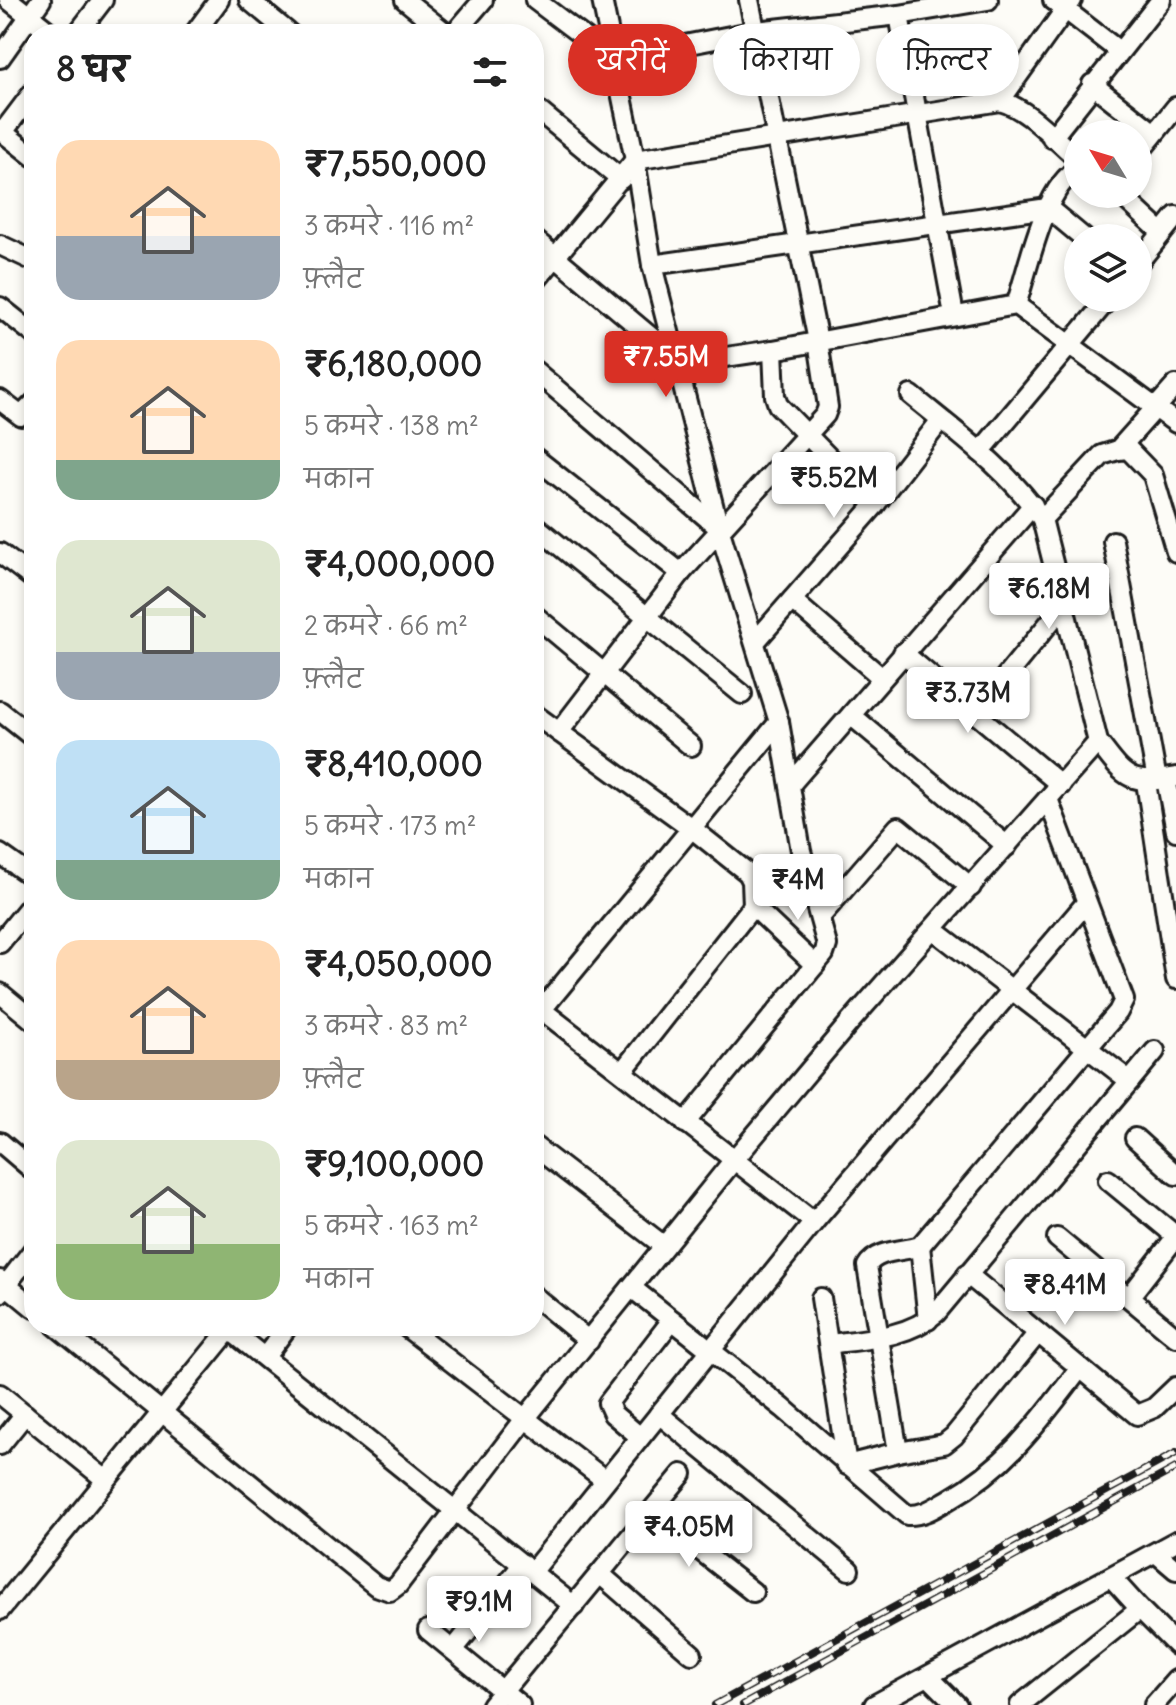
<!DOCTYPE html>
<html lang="hi">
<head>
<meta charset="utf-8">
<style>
  :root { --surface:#fff; --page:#f6f6f6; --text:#222; --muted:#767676; --accent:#d93025 }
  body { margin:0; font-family:Delius,"Playpen Sans Deva",sans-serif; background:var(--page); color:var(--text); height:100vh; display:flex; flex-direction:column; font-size:30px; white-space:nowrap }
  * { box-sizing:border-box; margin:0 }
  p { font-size:26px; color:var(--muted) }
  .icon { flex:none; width:44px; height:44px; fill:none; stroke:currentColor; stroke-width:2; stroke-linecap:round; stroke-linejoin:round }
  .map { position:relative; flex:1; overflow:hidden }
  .panel { position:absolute; left:24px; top:24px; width:520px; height:1312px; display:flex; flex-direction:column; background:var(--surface); border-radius:32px; box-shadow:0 4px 12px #0003 }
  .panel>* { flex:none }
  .banner { position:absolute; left:568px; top:24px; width:488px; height:72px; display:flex; gap:16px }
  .needle { width:52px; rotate:308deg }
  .fabs { position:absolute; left:1064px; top:120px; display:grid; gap:16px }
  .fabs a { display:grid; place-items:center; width:88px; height:88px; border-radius:50%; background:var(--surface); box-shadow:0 4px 12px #0003; font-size:40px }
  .price { position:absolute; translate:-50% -68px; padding:0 18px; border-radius:8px; background:#fff; color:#222; font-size:26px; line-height:52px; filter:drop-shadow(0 2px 4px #0008) }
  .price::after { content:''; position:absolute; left:50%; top:48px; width:24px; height:18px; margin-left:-12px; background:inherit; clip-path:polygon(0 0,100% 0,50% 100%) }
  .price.active { background:var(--accent); color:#fff }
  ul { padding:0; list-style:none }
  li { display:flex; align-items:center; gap:24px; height:200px; padding:0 32px }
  li span { display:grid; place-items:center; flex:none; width:224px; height:160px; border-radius:24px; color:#555 }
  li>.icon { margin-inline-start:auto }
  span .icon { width:96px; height:96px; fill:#fffc; stroke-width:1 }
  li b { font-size:34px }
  h2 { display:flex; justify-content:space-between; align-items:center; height:96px; padding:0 32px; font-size:34px }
  .chip { padding:0 28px; border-radius:36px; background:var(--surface); box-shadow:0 4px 12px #0003; font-size:28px; line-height:72px }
  .chip.active { background:var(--accent); color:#fff }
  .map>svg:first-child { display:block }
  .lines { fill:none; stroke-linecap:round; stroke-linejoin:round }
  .minor-casing { stroke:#1c1c1c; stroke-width:24 }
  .minor { stroke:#fdfcf7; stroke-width:18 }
  .rail-casing { stroke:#1c1c1c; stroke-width:8 }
  .rail { stroke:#fdfcf7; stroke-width:5; stroke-dasharray:15; stroke-linecap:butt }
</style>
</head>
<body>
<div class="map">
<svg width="1176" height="1705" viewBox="0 0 1176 1705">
  <rect width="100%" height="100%" fill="#fdfcf7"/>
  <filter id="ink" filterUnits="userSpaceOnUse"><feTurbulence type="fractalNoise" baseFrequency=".0125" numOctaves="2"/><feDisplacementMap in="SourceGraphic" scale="16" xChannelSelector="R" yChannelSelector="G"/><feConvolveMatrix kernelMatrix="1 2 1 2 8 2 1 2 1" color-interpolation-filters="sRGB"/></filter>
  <g filter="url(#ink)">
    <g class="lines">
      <!-- minor casing -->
      <g class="minor-casing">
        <g id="minor">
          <polyline points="9,0 52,34"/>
          <polyline points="249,0 290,34"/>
          <polyline points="405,0 447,34"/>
          <polyline points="535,0 613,59 756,31 899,15 988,0"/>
          <polyline points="602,0 635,160 652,265 719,528 779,722 801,851 827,945 824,954 685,1123"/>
          <polyline points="1053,0 1119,51"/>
          <path d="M1072,0l-72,101c29,8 55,39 78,58"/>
          <polyline points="899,15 954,315"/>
          <polyline points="77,34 103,0"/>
          <polyline points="194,34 219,0"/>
          <polyline points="454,34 483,0"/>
          <polyline points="0,58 41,0"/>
          <polyline points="1092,84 1154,133"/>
          <polyline points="534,107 621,179"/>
          <polyline points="0,130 34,157"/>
          <polyline points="3,132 34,91"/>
          <polyline points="1052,138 1161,0"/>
          <polyline points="1138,154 1176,107"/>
          <polyline points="1120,194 1162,233"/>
          <polyline points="534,239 652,338 679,364 773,350 1016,305 1176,423"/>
          <polyline points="0,245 34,261"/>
          <polyline points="1138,263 1176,216"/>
          <polyline points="652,265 1048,208 1084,238"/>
          <polyline points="534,283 635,160 1000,101"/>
          <path d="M1016,305c12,-35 28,-119 62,-136"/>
          <polyline points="0,307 34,334"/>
          <polyline points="773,350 775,396 778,405 875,505"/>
          <polyline points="534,370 719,528"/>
          <path d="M911,395c45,37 98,75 131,124l56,223c28,37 31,43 78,35"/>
          <polyline points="0,400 21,416 34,403"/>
          <polyline points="1118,450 1128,449 1153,475 1176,552"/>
          <polyline points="980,452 1109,298"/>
          <polyline points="534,457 681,573"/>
          <polyline points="1042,519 1102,455 1118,450 1176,385"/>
          <polyline points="534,525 742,694"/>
          <polyline points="1113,541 1157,780"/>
          <polyline points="0,553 34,579"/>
          <polyline points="792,600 882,678"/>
          <polyline points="534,615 691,746"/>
          <polyline points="755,642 875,505 941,420"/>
          <polyline points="903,653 1061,785"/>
          <polyline points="0,711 34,738"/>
          <polyline points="534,714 690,827 748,873 752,881 753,906 815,965"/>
          <polyline points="975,714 1064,605"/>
          <polyline points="851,715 1007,846"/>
          <polyline points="559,732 681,573 825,415 828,407 818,341 749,0"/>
          <polyline points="1166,779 1176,831"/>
          <polyline points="1146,782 1176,979"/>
          <polyline points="790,785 1033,505"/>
          <polyline points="0,854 34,878"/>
          <polyline points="821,916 898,827 971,887"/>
          <polyline points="934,930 1130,1081"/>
          <polyline points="0,943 34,901"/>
          <polyline points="0,993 34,1021"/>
          <polyline points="534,1004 814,1222"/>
          <polyline points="534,1019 779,722"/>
          <polyline points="622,1072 753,906"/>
          <polyline points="1135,1138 1176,1175"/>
          <polyline points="0,1142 34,1171"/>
          <polyline points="534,1146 664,1246"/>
          <polyline points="1108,1180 1176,1236"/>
          <polyline points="1057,1238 1176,1337"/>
          <polyline points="920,1246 928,1320"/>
          <polyline points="967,1274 1137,1415 1154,1408 1176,1387"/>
          <polyline points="0,1280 34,1308"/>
          <path d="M632,1288l151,120 124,107c16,1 27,-7 41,-15 60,-34 91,-78 132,-132"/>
          <polyline points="0,1293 34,1249"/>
          <polyline points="534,1296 589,1341"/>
          <polyline points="1130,1296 1176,1237"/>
          <polyline points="821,1298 847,1465 898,1452 944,1444 954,1436 1038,1333"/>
          <polyline points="56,1326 376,1586 390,1591 398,1585 524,1420 733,1161 850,1022 1098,742"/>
          <polyline points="225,1326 574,1606"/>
          <polyline points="405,1326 605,1480"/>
          <path d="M829,1344c37,-5 78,-6 107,-31l219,-262"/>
          <polyline points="265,1357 288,1326"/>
          <polyline points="0,1394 106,1480"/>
          <polyline points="659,1414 849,1570"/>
          <polyline points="640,1437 613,1414 608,1403 672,1320"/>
          <polyline points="0,1445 25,1414"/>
          <path d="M898,1452l-31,-186c10,-17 36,-14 53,-20l198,-234 6,-12 -76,-201"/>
          <polyline points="651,1512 753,1592"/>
          <polyline points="1156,1553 1176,1570"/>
          <polyline points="532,1572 814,1222 1086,903"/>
          <polyline points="600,1574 692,1654"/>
          <polyline points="1111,1577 1140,1609"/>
          <polyline points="0,1610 229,1330"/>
          <polyline points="428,1630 520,1705"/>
          <polyline points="453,1650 523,1564"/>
          <polyline points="928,1676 957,1705"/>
          <polyline points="491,1705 682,1474"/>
          <polyline points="874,1705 1176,1541"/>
          <polyline points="1020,1705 1140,1609 1176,1645"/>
          <polyline points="1154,1705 1176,1680"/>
        </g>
      </g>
      <!-- minor -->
      <use href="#minor" class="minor"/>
      <!-- rail casing -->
      <g class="rail-casing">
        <g id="rail">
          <polyline points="715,1705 1176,1453"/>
          <polyline points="743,1705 1176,1468"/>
        </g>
      </g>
      <!-- rail -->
      <use href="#rail" class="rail"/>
    </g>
  </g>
</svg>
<div class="fabs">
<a><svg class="needle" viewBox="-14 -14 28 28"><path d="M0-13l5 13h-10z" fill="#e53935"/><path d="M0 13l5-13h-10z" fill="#767676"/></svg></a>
<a><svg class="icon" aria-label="layers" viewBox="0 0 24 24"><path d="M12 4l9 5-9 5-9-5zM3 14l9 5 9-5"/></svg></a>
</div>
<b class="price active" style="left:666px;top:399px">₹7.55M</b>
<b class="price" style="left:834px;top:520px">₹5.52M</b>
<b class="price" style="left:1049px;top:631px">₹6.18M</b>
<b class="price" style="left:968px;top:735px">₹3.73M</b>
<b class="price" style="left:798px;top:922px">₹4M</b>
<b class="price" style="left:1065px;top:1327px">₹8.41M</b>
<b class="price" style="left:689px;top:1569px">₹4.05M</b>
<b class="price" style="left:479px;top:1644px">₹9.1M</b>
<div class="banner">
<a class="chip active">खरीदें</a>
<a class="chip">किराया</a>
<a class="chip">फ़िल्टर</a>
</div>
<section class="panel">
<h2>8 घर<svg class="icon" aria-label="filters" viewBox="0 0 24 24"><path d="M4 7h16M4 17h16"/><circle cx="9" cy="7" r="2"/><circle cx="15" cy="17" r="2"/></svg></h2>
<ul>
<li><span style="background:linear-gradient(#ffd9b3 60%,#9aa5b1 0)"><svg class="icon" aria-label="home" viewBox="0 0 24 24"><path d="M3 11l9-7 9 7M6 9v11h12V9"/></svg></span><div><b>₹7,550,000</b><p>3 कमरे · 116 m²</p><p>फ़्लैट</p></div></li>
<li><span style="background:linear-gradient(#ffd9b3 75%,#7fa58c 0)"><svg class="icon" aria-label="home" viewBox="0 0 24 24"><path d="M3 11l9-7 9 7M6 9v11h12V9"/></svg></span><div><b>₹6,180,000</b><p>5 कमरे · 138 m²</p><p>मकान</p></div></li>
<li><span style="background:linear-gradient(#dfe7d0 70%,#9aa5b1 0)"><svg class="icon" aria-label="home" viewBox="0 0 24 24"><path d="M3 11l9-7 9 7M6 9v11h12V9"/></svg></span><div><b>₹4,000,000</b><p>2 कमरे · 66 m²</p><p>फ़्लैट</p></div></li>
<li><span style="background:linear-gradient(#bfe0f5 75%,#7fa58c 0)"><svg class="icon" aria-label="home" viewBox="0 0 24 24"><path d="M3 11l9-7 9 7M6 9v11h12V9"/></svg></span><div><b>₹8,410,000</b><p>5 कमरे · 173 m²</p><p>मकान</p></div></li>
<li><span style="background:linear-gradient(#ffd9b3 75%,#b9a48a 0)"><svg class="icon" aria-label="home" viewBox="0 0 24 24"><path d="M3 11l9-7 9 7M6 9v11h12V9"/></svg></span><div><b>₹4,050,000</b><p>3 कमरे · 83 m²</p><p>फ़्लैट</p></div></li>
<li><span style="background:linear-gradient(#dfe7d0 65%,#8fb573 0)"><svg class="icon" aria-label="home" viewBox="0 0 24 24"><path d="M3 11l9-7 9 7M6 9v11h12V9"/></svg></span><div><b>₹9,100,000</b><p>5 कमरे · 163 m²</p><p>मकान</p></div></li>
</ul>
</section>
</div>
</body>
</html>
